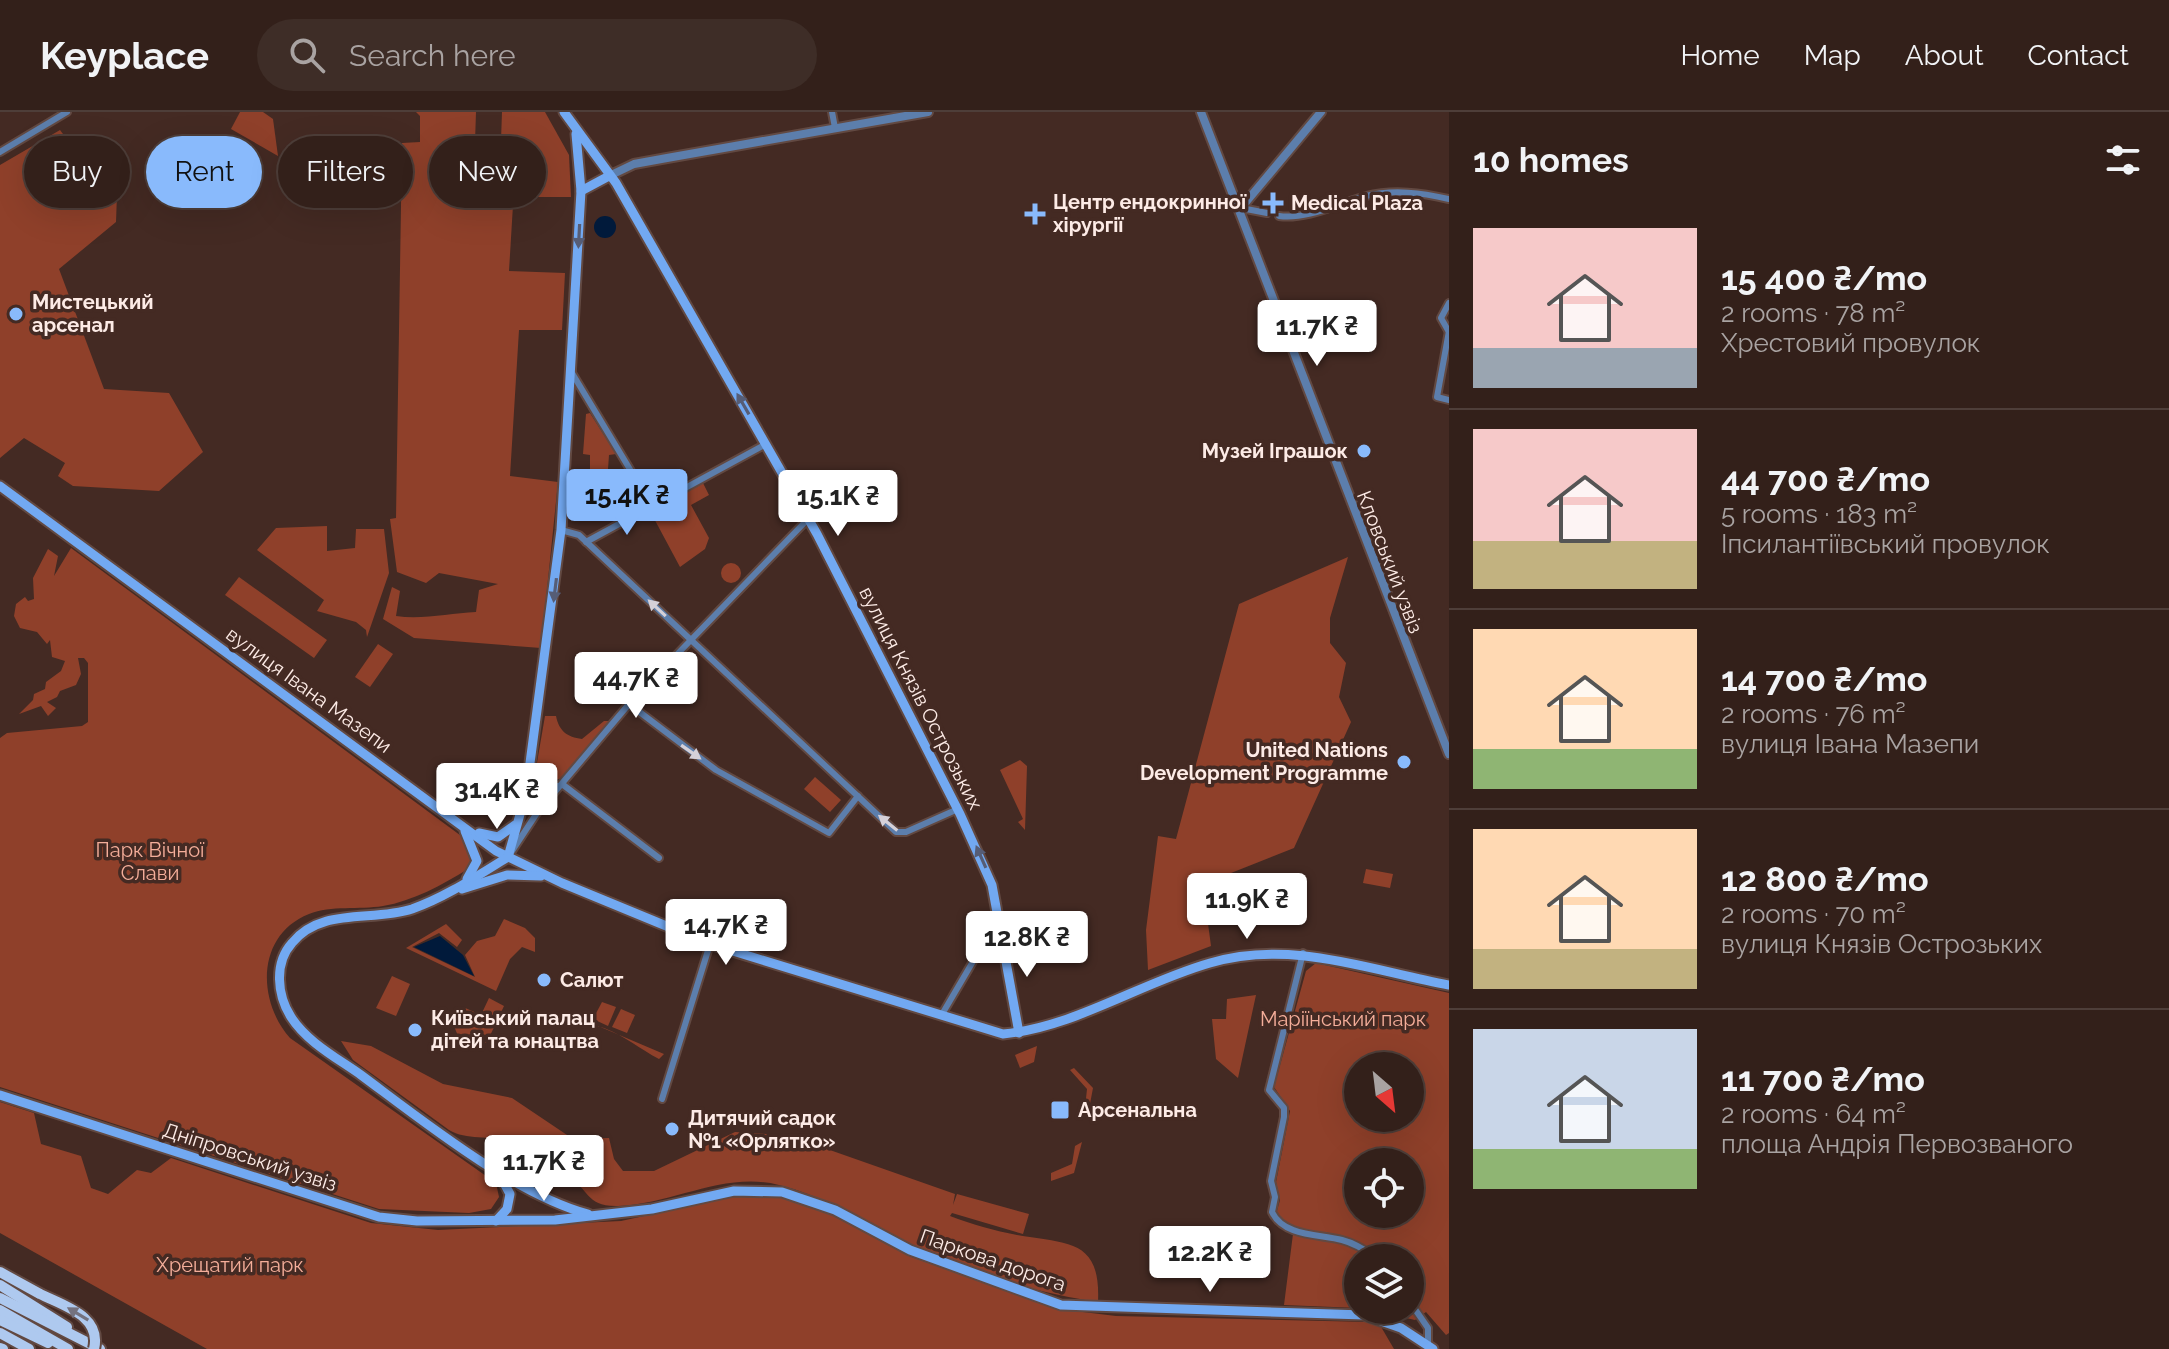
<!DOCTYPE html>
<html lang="en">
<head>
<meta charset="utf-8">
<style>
  :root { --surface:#33201a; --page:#3e2d27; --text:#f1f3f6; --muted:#a9a3a2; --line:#4e3e39; --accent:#89bafc }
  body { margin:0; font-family:Raleway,sans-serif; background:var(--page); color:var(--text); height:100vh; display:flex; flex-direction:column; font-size:30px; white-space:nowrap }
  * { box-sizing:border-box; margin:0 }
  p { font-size:26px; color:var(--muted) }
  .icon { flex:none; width:44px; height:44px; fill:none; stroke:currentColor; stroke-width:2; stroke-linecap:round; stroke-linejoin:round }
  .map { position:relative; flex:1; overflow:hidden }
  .drawer { display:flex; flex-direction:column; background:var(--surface); width:720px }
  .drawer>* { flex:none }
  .guide { position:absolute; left:24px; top:24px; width:760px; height:72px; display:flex; gap:16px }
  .needle { width:52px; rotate:152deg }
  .fabs { position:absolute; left:1344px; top:940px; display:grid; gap:16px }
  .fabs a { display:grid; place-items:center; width:80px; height:80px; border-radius:50%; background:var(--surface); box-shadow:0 8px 32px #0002,0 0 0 2px var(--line); font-size:40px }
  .price { position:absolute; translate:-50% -68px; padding:0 18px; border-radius:8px; background:#fff; color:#222; font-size:26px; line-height:52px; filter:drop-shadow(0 2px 4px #0008) }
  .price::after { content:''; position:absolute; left:50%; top:48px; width:24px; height:18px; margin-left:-12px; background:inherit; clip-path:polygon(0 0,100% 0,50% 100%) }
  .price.selected { background:var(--accent); color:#111 }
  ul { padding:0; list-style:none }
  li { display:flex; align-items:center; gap:24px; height:200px; padding:0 24px }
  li+li { border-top:2px solid var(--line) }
  li span { display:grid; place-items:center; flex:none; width:224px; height:160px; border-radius:0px; color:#555 }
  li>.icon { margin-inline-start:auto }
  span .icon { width:96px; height:96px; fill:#fffc; stroke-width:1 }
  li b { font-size:34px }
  h2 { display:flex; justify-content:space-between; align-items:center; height:96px; padding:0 24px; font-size:34px }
  .pill { padding:0 28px; border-radius:36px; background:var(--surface); box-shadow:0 8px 32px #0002,0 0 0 2px var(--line); font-size:28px; line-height:72px }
  .pill.selected { background:var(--accent); color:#111 }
  header { display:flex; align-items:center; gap:48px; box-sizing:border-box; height:112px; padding:0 40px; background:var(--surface); border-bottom:2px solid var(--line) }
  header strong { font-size:38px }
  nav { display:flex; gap:44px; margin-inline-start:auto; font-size:28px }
  .search { width:560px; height:72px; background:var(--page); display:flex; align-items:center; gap:20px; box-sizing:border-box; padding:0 28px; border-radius:44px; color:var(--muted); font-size:30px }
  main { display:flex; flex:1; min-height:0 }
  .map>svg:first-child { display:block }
  .green { fill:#8f402a; fill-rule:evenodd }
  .water { fill:#011a3b }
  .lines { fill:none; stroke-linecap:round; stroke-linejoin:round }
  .minor-casing { stroke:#624942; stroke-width:10 }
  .tertiary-casing { stroke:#624942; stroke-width:12 }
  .secondary-casing { stroke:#624942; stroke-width:13 }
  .primary-casing { stroke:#624942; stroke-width:14 }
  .minor { stroke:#5c7eac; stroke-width:6 }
  .tertiary { stroke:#5c7eac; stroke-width:8 }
  .secondary { stroke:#72a9f2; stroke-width:9 }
  .primary { stroke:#aec9ef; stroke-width:10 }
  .primary-bridge-casing { stroke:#624942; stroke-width:14; stroke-linecap:butt }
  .primary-bridge { stroke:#aec9ef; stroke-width:10 }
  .oneway { fill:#565d76 }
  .oneway2 { fill:#d5d0d8 }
  .oneway3 { fill:#74727f }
  .poi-dot { fill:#89bafc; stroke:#442a23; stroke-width:3 }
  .labels { text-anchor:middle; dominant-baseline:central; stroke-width:7; stroke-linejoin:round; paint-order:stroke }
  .poi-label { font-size:20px; font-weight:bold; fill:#fdebe6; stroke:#442a23; text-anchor:start }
  .street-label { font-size:20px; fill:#fdebe6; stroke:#442a23 }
  .park-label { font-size:20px; fill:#f5ae9a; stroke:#442a23 }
</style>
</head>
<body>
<header>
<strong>Keyplace</strong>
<div class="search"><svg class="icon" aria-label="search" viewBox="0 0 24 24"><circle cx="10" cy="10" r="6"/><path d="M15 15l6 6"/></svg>Search here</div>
<nav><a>Home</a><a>Map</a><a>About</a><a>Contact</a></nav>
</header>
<main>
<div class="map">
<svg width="1449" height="1237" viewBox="0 0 1449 1237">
  <rect width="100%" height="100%" fill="#442a23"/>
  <!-- green -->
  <g class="green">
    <polygon points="240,0 263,0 273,7 278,44 231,17"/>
    <path d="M416,0h60l-3,91 40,2 -4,66 56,2 -3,57h-43l-9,146 48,6 -17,166 -127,-10 -31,-19 9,-32 8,4 -4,25c26,4 54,-3 80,-4l3,-22 19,-6 -59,-11 -13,10 -29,-11 -7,-53 6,-1 6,-375 18,-1v-26z"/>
    <polygon points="502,0 545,0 569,43 571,85 499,85"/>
    <polygon points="60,18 69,30 118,55 116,110 59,157 104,277 169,281 203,340 159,379 73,374 58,364 65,351 24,326 0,346 0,53"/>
    <polygon points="590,301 616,342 609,343 608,357 590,357 590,343 583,342 586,302"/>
    <polygon points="703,371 709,383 691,393 709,426 705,437 680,455 650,399"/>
    <polygon points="327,414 327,439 355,436 356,417 384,417 389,461 367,525 366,518 356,510 317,499 324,488 257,438 276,416"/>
    <path d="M71,436l397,293 5,15 -5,13c-26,16 -55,32 -85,37 -24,4 -52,-1 -74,8 -53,21 -52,87 -19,124l206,145 3,14 -8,12 -22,4 -90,-4 -379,-122v-349l7,-5 75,-7 6,-4v-59l-4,-5h-6l3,16 -5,11 -16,6 -3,6 -10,5 9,6 -8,8 -7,-10 -22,8 14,-14 1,-6 11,-5 1,-7 15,-11 4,-10 -13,-4 -2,-17 -3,4 -10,-12 -17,-4 -6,-12 2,-12 9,-7 3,4 6,-2 -1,-21 15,-29 10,7 -4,20z"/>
    <polygon points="1348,445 1330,506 1330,531 1346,551 1339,585 1351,610 1294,736 1226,763 1207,804 1211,834 1148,858 1146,818 1158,724 1176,727 1239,492"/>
    <circle cx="731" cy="461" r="10"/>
    <polygon points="239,465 327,528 314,546 225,483"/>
    <polygon points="378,532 393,542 370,575 355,565"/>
    <path d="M545,604h11c3,15 11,21 26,23l22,-18h5l-46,57 -20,5 -8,-9z"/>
    <polygon points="1020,648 1027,654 1025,718 1018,710 1023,707 1000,658"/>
    <polygon points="815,665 841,688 830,700 804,677"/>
    <polygon points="1366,757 1393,762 1390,776 1363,771"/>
    <polygon points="504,807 525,816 535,826 535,840 522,835 510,847 496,879 406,836 446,812 462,828 457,835 439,821 412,835 475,865 465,843 477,829 495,824"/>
    <polygon points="1024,809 1045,831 1046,839 1041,846 1021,811"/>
    <path d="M1316,851l133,30v340l-3,2 -20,-23 -11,8 -44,-10h39v-52h-52v50l-74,-3 10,-79 -14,-6 -4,-6 4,-14 -4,-18 14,-71 -16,-24 32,-116zM1358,954h52v52h-52zM1358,1050h52v52h-52z"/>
    <polygon points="392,864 410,872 396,904 376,896"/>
    <polygon points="1256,883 1238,966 1216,947 1212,907 1226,907 1227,887"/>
    <polygon points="489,886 504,894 487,930 477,935 460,929 454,914 463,895 481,903"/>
    <polygon points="602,890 616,895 608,914 593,907"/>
    <polygon points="621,897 635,903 627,921 612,915"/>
    <path d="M577,905l87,37 -5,5c-19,-10 -34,-23 -55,-31 -11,-4 -20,-2 -27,-11z"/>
    <path d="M341,929l30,5 72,38 69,14 61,41 36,-1 5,21 9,12h31l81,-39 31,2 61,15 128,45 -2,11 4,-11 72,20 -6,20 -71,-21 -2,3c21,8 45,15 67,19 50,9 84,3 81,67 -63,-9 -146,-34 -203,-64 -39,-20 -72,-42 -116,-53 -55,-14 -105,19 -161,21 -33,1 -28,-18 -50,-28 -6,-2 -13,-1 -18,-4 -11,-7 -17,-21 -31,-29 -23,-12 -50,-3 -70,-15l-96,-70z"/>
    <polygon points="1037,934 1034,950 1020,956 1015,943"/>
    <polygon points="1074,956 1093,976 1089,997 1085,996 1087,977 1070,958"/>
    <polygon points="0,990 34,1001 41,1032 81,1044 91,1076 108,1082 137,1058 151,1061 171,1046 371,1111 438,1118 621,1109 736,1084 779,1085 826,1100 909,1144 1058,1197 1116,1204 1370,1210 1380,1213 1394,1237 207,1237 0,1121"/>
    <polygon points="1082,1030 1074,1061 1051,1069 1051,1061 1072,1052 1075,1034"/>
  </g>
  <!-- water -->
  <g class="water">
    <circle cx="605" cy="115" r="11"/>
    <polygon points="440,824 463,843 474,864 414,835"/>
  </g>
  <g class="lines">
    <!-- minor casing -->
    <g class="minor-casing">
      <g id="minor">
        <polyline points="832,0 835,16"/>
        <polyline points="0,40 67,0"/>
        <polyline points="1241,96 1267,101"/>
        <path d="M1279,104c27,4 61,-13 87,-20 28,-7 56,-3 83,3"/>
        <polyline points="1449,219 1437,285 1449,288"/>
        <polyline points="1449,220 1441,206 1449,191"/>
        <polyline points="572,261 652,394"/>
        <polyline points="561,418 579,423 896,720 906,720 958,697"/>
        <polyline points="586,430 766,332"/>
        <polyline points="629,592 716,658 829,721 858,684"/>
        <polyline points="531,654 538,672 549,676 558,674"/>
        <polyline points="562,672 659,746"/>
        <polyline points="510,742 537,701 629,592 808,407"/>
        <path d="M1303,841l-34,137 15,18v9l-13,64 4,16 -3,15c12,25 48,22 70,28 12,3 25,11 35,18"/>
        <polyline points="941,904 985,829 1002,820"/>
        <polyline points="662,987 710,832"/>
        <polyline points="1410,1190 1428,1216 1428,1234"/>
      </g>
    </g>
    <!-- tertiary casing -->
    <g class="tertiary-casing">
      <g id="tertiary">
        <polyline points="1201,0 1449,642"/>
        <polyline points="609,64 634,52 667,46 928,0"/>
        <polyline points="1241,96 1321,0"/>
      </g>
    </g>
    <!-- secondary casing -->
    <g class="secondary-casing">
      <g id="secondary">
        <polyline points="564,0 616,71 817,422 960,702 992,773 1019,921"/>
        <polyline points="581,79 609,64"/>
        <path d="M0,374l496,365 66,32 148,61 293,90c72,-7 137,-51 207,-71 81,-24 159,7 239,22"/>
        <polyline points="465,719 477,749 467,767"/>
        <polyline points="479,721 498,725 515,713"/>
        <polyline points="508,745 526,681 561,418 581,79 576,22"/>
        <path d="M508,745c-31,19 -62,40 -96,52 -40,13 -91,-2 -120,34 -18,20 -15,52 -1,74 16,25 46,41 70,58 62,46 153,119 227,139"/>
        <polyline points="462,777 507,763 541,764"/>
        <polyline points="0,983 379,1105 417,1109 555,1108 652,1097 734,1079 782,1080 835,1098 910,1138 1061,1193 1364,1203 1401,1216 1433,1237"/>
        <polyline points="496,1109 507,1097 510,1082 498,1060"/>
      </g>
    </g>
    <!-- primary casing -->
    <g class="primary-casing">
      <g id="primary">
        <polyline points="0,1160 40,1182"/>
        <polyline points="0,1173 67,1215"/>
        <polyline points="0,1186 100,1237"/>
        <polyline points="0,1198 68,1237"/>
        <polyline points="0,1208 48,1231"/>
        <polyline points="0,1221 29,1237"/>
        <polyline points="0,1236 3,1237"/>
      </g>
    </g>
    <!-- minor -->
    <use href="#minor" class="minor"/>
    <!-- tertiary -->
    <use href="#tertiary" class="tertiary"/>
    <!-- secondary -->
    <use href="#secondary" class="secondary"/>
    <!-- primary -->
    <use href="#primary" class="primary"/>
    <!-- primary-bridge casing -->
    <g class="primary-bridge-casing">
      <path id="primary-bridge" d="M40,1182c24,12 62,22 54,55"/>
    </g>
    <!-- primary-bridge -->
    <use href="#primary-bridge" class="primary-bridge"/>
  </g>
  <!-- one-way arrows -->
  <defs><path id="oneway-solid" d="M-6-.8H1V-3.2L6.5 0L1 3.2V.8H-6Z" transform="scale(2)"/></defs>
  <g class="oneway">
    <use href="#oneway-solid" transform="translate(579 124) rotate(93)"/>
    <use href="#oneway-solid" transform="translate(743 292) rotate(-120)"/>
    <use href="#oneway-solid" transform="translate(555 478) rotate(97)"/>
    <use href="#oneway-solid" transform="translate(981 745) rotate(-114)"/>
  </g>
  <g class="oneway2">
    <use href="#oneway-solid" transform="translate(657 496) rotate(-137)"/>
    <use href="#oneway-solid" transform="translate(691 640) rotate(35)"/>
    <use href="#oneway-solid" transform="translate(888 711) rotate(-141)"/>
  </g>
  <use class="oneway3" href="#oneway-solid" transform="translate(78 1202) rotate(-149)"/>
  <!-- markers -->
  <g class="poi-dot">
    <path d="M1269 79h8v8h8v8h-8v8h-8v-8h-8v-8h8z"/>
    <path d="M1031 90h8v8h8v8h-8v8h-8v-8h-8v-8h8z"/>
    <circle cx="16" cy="202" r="8"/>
    <circle cx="1364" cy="339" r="8"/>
    <circle cx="1404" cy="650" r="8"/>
    <circle cx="544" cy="868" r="8"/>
    <circle cx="415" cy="918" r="8"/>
    <rect x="1050" y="988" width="20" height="20" rx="4"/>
    <circle cx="672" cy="1017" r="8"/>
  </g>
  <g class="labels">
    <!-- poi labels -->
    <g class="poi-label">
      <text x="1053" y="90">Центр ендокринної<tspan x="1053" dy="23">хірургії</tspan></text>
      <text x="1291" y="91">Medical Plaza</text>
      <text x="32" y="190">Мистецький<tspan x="32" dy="23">арсенал</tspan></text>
      <text x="1348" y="339" text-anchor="end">Музей Іграшок</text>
      <text x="1388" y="638" text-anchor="end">United Nations<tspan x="1388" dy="23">Development Programme</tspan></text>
      <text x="560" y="868">Салют</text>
      <text x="431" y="906">Київський палац<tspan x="431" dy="23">дітей та юнацтва</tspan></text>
      <text x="1078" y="998">Арсенальна</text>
      <text x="688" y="1006">Дитячий садок<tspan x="688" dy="23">№1 «Орлятко»</tspan></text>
    </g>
    <!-- street labels -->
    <g class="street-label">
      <text transform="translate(1390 450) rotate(69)">Кловський узвіз</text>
      <text transform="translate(309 578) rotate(36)">вулиця Івана Мазепи</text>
      <text transform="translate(921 586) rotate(63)">вулиця Князів Острозьких</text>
      <text transform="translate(250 1045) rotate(18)">Дніпровський узвіз</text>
      <text transform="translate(993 1148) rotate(19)">Паркова дорога</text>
    </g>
    <!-- park labels -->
    <g class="park-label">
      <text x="150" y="738">Парк Вічної<tspan x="150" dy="23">Слави</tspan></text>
      <text x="1343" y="907">Маріїнський парк</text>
      <text x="230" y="1153">Хрещатий парк</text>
    </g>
  </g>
</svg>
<div class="fabs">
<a><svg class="needle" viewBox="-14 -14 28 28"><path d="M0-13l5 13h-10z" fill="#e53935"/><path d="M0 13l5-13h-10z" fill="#a9a3a2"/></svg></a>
<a><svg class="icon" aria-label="locate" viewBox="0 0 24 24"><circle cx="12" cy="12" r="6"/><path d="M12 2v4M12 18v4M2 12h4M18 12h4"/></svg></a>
<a><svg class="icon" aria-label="layers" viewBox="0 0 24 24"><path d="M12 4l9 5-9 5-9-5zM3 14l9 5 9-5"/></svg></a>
</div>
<b class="price" style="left:1317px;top:256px">11.7K ₴</b>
<b class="price selected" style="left:627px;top:425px">15.4K ₴</b>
<b class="price" style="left:838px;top:426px">15.1K ₴</b>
<b class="price" style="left:636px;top:608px">44.7K ₴</b>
<b class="price" style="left:497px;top:719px">31.4K ₴</b>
<b class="price" style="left:1247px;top:829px">11.9K ₴</b>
<b class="price" style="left:726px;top:855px">14.7K ₴</b>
<b class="price" style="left:1027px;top:867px">12.8K ₴</b>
<b class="price" style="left:544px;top:1091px">11.7K ₴</b>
<b class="price" style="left:1210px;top:1182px">12.2K ₴</b>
<div class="guide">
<a class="pill">Buy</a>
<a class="pill selected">Rent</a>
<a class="pill">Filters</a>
<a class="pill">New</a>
</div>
</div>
<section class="drawer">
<h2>10 homes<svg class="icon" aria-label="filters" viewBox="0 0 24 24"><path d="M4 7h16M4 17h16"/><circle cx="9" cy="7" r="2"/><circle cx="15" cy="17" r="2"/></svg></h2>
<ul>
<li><span style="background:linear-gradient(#f6c9c9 75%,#9aa5b1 0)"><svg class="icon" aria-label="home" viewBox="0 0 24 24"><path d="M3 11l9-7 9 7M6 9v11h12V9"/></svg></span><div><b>15 400 ₴/mo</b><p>2 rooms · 78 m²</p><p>Хрестовий провулок</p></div></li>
<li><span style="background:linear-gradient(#f6c9c9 70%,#c2b280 0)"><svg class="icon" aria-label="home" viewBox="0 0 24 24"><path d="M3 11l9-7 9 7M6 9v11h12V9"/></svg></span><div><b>44 700 ₴/mo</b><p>5 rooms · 183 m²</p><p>Іпсилантіївський провулок</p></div></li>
<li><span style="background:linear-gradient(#ffd9b3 75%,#8fb573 0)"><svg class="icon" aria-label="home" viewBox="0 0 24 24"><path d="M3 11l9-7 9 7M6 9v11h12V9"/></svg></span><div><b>14 700 ₴/mo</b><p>2 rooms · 76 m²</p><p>вулиця Івана Мазепи</p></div></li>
<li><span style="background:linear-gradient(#ffd9b3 75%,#c2b280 0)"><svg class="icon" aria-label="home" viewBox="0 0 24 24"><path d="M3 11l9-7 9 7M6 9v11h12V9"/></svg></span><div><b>12 800 ₴/mo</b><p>2 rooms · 70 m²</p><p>вулиця Князів Острозьких</p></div></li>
<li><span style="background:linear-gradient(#c9d6e8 75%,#8fb573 0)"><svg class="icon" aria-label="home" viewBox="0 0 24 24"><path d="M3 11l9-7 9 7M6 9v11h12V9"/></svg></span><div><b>11 700 ₴/mo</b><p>2 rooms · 64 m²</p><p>площа Андрія Первозваного</p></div></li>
</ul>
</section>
</main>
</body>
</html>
